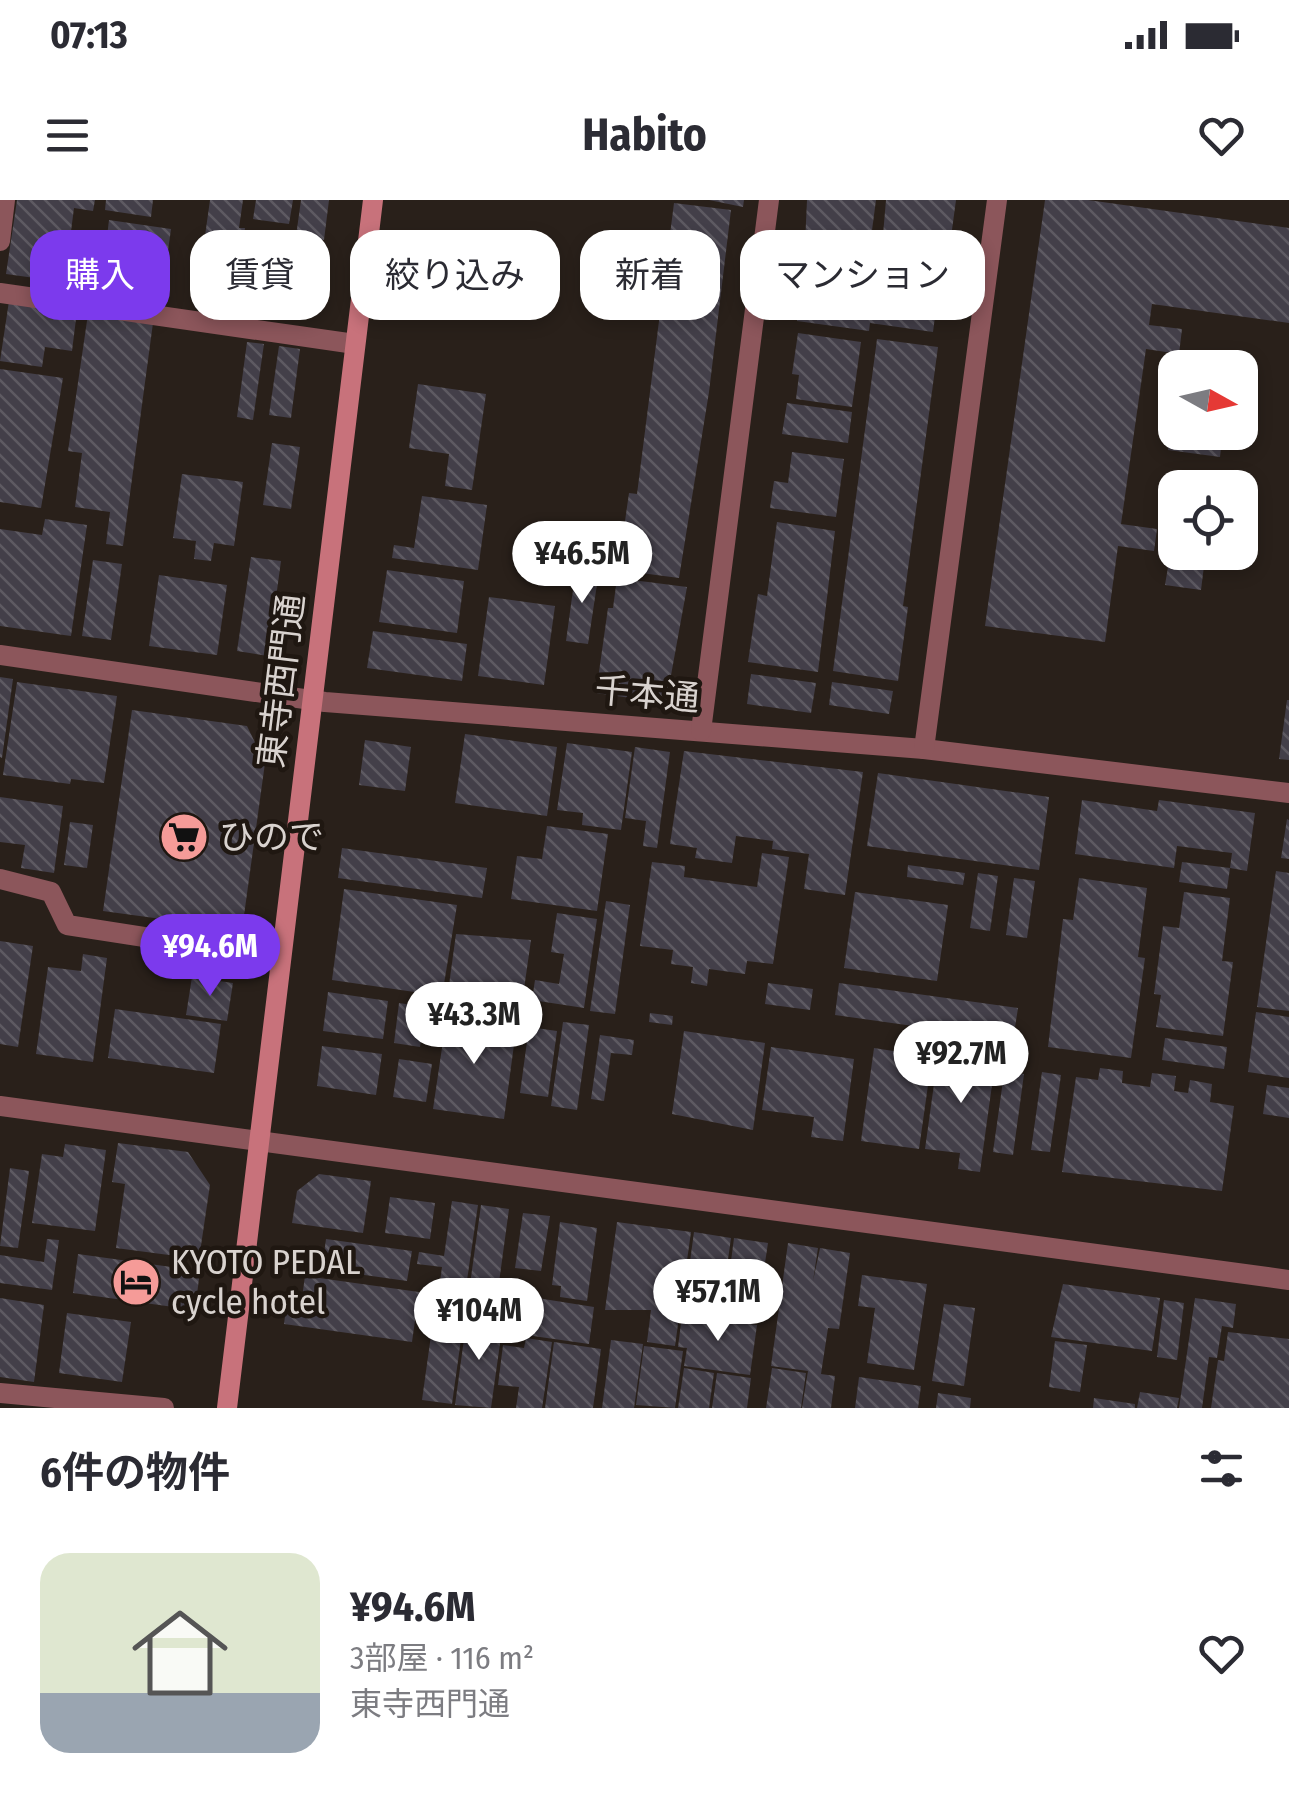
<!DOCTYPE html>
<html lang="ja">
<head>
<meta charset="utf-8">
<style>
  :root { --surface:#fff; --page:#f7f7f7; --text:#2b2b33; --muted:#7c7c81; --accent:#7c3aed }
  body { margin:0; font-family:"Fira Sans Condensed","Noto Sans JP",sans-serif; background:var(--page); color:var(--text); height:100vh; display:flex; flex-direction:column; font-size:38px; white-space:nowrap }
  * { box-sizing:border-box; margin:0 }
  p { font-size:32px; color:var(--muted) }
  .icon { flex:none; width:55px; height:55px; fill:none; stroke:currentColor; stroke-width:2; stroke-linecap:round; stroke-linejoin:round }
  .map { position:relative; height:1208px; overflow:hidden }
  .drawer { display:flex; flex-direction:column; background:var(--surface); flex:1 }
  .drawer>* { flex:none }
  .banner { position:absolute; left:30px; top:30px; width:1230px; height:90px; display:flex; gap:20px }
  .needle { width:65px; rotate:98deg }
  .tools { position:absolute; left:1158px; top:150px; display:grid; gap:20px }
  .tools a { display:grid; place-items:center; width:100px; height:100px; border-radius:20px; background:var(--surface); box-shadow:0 5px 15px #0003; font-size:50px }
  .price { position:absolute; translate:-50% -85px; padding:0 22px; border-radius:35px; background:#fff; color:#222; font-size:32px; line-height:65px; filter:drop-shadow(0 2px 5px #0008) }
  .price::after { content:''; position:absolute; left:50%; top:60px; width:30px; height:22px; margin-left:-15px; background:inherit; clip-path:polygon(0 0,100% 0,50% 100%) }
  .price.on { background:var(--accent); color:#fff }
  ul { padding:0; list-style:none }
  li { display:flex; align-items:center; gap:30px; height:250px; padding:0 40px }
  li span { display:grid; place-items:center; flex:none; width:280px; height:200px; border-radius:30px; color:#555 }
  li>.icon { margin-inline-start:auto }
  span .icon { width:120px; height:120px; fill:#fffc; stroke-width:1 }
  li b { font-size:42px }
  h2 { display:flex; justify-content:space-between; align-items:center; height:120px; padding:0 40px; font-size:42px }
  .chip { padding:0 35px; border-radius:30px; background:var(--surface); box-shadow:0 5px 15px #0003; font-size:35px; line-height:90px }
  .chip.on { background:var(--accent); color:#fff }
  .status { display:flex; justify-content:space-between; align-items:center; height:70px; padding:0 50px; background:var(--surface); direction:ltr }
  .status svg { height:28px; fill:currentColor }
  header { display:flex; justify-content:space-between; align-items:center; height:130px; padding:0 40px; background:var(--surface); font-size:45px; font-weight:700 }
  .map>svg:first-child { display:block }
  .building { fill:url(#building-back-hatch) }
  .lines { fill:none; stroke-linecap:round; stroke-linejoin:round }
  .lane { stroke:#8c565b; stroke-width:20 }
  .street { stroke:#8c565b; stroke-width:20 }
  .secondary { stroke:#c8727b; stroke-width:20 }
  .labels { text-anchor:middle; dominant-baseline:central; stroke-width:9; stroke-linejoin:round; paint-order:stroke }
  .street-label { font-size:35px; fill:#d9d3cf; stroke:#1f1711 }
  .poi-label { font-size:35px; fill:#d9d3cf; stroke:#1f1711; text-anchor:start }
</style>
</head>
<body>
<div class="status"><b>07:13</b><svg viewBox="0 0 49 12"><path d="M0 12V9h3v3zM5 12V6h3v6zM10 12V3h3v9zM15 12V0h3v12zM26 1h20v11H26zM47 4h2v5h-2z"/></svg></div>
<header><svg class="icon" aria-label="menu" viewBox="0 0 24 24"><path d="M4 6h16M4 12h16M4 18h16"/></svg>Habito<svg class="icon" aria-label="heart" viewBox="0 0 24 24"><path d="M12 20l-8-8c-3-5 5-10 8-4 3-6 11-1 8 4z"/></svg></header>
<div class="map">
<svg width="1289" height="1208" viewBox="0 0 1289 1208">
  <defs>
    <pattern id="building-back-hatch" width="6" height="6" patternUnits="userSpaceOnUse" patternTransform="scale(2.5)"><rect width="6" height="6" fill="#433f49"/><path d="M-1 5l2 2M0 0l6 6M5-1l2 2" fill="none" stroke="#5e5a62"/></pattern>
  </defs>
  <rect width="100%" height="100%" fill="#29201a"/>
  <!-- building -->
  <g class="building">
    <polygon points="17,0 95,0 93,11 74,8 69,47 90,50 85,85 6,74"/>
    <polygon points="106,0 153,0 151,17 105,10"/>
    <polygon points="210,0 243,0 239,28 245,28 237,92 198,86"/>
    <polygon points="256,0 293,0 289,24 253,19"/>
    <polygon points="301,0 329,0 324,40 296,36"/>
    <polygon points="709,0 744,0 743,7"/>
    <polygon points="807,0 876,0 869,53 805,44"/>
    <polygon points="886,0 956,0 947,67 881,58"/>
    <polygon points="1045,0 1088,0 1289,28 1289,123 1152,104 1149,125 1182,129 1179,154 1146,149 1121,324 1157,329 1154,351 1118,346 1105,442 985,426"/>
    <polygon points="674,3 731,10 709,192 679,378 618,370 629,293 637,294"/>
    <polygon points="109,20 171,29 163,87 102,78"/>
    <polygon points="251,30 296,36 285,110 240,104"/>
    <polygon points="806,60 940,79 933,132 870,123 869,131 797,121"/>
    <polygon points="9,101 77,111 72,151 45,147 42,167 0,161"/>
    <polygon points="88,114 153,123 123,346 106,344 110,312 75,307 82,253 68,251"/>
    <polygon points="798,133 861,142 852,207 796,199 799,175 792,174"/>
    <polygon points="877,139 938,147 903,406 908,407 898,481 833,471"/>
    <polygon points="247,142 264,144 253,220 237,217"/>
    <polygon points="279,146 300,149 291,218 269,215"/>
    <polygon points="0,169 63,178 41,308 0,302"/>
    <polygon points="418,184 486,194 472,290 445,286 449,254 409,248"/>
    <polygon points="787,203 852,212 848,243 782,234"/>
    <polygon points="1173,217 1175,232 1223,232 1220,257 1168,250"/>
    <polygon points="272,243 300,247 291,309 263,305"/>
    <polygon points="792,252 844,259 836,317 770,308 774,281 788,283"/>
    <polygon points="182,274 243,282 234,346 214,343 211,361 194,359 196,341 173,338"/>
    <polygon points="422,296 487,305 478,370 392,358 394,345 414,348"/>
    <polygon points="45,319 87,325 71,436 0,426 0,329 42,335"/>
    <polygon points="777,322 835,331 818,472 748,462 758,394 767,396"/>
    <polygon points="251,357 281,361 268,456 237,451"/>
    <polygon points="93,360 122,364 111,440 82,436"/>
    <polygon points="1169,361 1204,366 1201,390 1165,385"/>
    <polygon points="576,368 599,371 588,444 566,441"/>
    <polygon points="387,370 464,381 457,433 379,422"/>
    <polygon points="159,375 227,385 217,455 149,446"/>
    <polygon points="617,378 687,387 666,503 596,493 608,408 613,408"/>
    <polygon points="489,397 555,406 544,485 478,476"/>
    <polygon points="373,431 467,444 462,481 367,468"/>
    <polygon points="751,474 816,483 811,513 747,504"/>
    <polygon points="0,477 13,479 2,558 0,557"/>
    <polygon points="17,482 117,496 104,583 71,579 70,584 3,575"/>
    <polygon points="832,482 893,491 889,514 829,505"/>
    <polygon points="1287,500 1289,500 1289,560 1279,559"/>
    <polygon points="132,510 247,526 265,563 242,730 103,711"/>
    <polygon points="465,534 557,547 547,616 455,603"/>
    <polygon points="365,540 411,547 405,591 359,585"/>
    <polygon points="567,543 632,552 621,630 582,625 583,613 557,610"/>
    <polygon points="635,547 670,552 657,648 643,646 646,621 625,618"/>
    <polygon points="684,551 863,572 845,695 804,689 809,654 772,649 773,641 736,636 732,663 695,658 697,648 670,644"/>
    <polygon points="878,573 1049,597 1039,670 867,646"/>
    <polygon points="0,597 63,606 54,673 21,668 25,645 0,642"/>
    <polygon points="1082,600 1157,611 1159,600 1255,613 1247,671 1230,668 1232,653 1177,646 1174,668 1075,654"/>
    <polygon points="1287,619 1289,620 1289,659 1281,658"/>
    <polygon points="70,622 93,625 87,668 64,665"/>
    <polygon points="547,626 608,634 597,711 511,699 517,656 542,659"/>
    <polygon points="342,648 487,668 482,698 338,678"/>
    <polygon points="762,653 789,657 773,764 747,761 745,774 709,769 707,786 691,783 693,767 671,764 673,750 640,746 652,662 685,666 684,677 757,687"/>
    <polygon points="1182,662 1230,668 1227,689 1179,682"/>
    <polygon points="908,665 965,673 963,685 907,677"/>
    <polygon points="1276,671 1289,673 1289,811 1257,807"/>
    <polygon points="978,673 998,676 990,731 970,728"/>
    <polygon points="1014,678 1035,681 1027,738 1006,735"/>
    <polygon points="1079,678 1147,688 1138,757 1145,758 1131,858 1048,847 1063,719 1073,720"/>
    <polygon points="344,689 457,705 442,796 332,780"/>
    <polygon points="855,692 948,705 937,781 844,768"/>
    <polygon points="1184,692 1230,698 1222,761 1233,762 1223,836 1156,827 1161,795 1154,794 1163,726 1179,728"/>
    <polygon points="606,701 630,705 615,814 590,811"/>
    <polygon points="557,713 597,719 584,808 532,800 535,780 559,784 564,754 551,752"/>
    <polygon points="456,734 531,740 523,796 449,785"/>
    <polygon points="0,741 33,746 18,847 0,844"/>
    <polygon points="83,754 107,758 93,862 36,854 48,767 81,771"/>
    <polygon points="192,777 233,783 227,821 186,815"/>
    <polygon points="768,783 813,789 810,810 765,804"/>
    <polygon points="839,783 1018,808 1013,840 835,815"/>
    <polygon points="328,792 388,801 383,839 323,831"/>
    <polygon points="399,803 426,807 420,847 394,843"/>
    <polygon points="446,805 476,809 474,824 516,830 504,919 433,909 443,841 472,845 473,834 443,830"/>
    <polygon points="115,809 221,824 214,873 108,858"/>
    <polygon points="1256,812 1289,817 1289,878 1248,872"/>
    <polygon points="650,813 673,816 672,825 649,822"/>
    <polygon points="563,822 589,825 577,910 551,906"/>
    <polygon points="529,827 557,831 548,897 520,893"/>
    <polygon points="684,831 765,843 753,930 672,914"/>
    <polygon points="600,835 634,840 632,855 611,853 604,901 591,899"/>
    <polygon points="1165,838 1227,847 1224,869 1162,860"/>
    <polygon points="322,846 382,854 376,895 317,886"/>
    <polygon points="771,847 854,859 843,941 811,937 814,917 762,910"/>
    <polygon points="874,848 932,857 919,949 861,941"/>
    <polygon points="939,848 996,856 980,972 958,969 960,953 925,949"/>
    <polygon points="1007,852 1021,854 1018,873 1024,874 1013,955 993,952"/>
    <polygon points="399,859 432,864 426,902 393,897"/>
    <polygon points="1100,868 1123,871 1122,883 1150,887 1152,873 1176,876 1174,891 1188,893 1190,880 1212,884 1210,902 1234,906 1222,991 1062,972 1076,877 1098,880"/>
    <polygon points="1042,872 1061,875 1050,952 1031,950"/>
    <polygon points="1267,885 1289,888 1289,918 1263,914"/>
    <polygon points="118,943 188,952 210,985 199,1059 116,1048 125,984 112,982"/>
    <polygon points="65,944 106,950 95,1031 32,1023 42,954 63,957"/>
    <polygon points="10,968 29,971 18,1048 0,1046"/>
    <polygon points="319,974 371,981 363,1033 292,1023 297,991"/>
    <polygon points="390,997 435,1003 430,1039 385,1033"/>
    <polygon points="452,1001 478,1005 465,1094 449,1091 446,1119 435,1118 442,1067 417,1064 419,1052 444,1056"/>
    <polygon points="481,1005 509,1009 498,1090 484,1088 480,1107 467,1106"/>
    <polygon points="523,1013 550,1016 541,1071 515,1068"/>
    <polygon points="560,1022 597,1028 587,1101 560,1097 561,1086 552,1085"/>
    <polygon points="617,1022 691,1032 675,1146 647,1142 651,1110 605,1110"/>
    <polygon points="694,1032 731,1038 723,1096 760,1101 757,1123 683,1113"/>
    <polygon points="734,1038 768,1043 760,1096 727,1092"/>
    <polygon points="47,1039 59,1040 52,1090 0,1083 0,1055 44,1062"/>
    <polygon points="326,1039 412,1051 407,1081 322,1069"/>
    <polygon points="788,1043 818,1048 813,1081 820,1048 850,1053 839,1129 828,1128 821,1174 835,1176 831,1208 802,1208 808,1171 771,1166"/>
    <polygon points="78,1054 200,1071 195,1110 73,1093"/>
    <polygon points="862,1075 927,1084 914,1170 867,1163 875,1108 858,1106"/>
    <polygon points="305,1076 419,1092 412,1142 284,1124 287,1102 301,1105"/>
    <polygon points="1063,1084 1160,1098 1152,1151 1051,1137"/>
    <polygon points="531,1097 594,1107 589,1144 526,1135"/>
    <polygon points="0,1098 44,1105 34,1182 0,1177"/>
    <polygon points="1195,1098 1236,1104 1233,1128 1222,1126 1217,1158 1209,1157 1202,1208 1179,1208"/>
    <polygon points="1164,1100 1184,1103 1177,1160 1157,1157"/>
    <polygon points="944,1104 975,1108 964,1186 932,1181"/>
    <polygon points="67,1113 131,1122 122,1182 59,1173"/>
    <polygon points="682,1115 757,1125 750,1175 684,1166 687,1148 678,1147"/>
    <polygon points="467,1117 503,1122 491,1208 455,1205"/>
    <polygon points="432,1128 462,1132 452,1204 422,1200"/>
    <polygon points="1228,1132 1289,1139 1289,1208 1211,1208 1218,1160 1224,1161"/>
    <polygon points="526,1138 552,1142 542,1208 516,1208 519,1187 498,1185 503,1145 524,1148"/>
    <polygon points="611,1140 643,1144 634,1208 602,1208"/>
    <polygon points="1055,1141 1087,1145 1080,1192 1049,1187"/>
    <polygon points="554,1142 601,1149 593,1208 545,1208"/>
    <polygon points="644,1146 683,1151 675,1208 636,1205"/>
    <polygon points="684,1168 714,1173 709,1208 678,1208"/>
    <polygon points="772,1168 806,1173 801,1208 766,1208"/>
    <polygon points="717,1173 751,1178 747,1208 712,1208"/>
    <polygon points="859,1177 921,1186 918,1208 855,1208"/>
    <polygon points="1140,1192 1179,1198 1177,1208 1137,1208"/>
    <polygon points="938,1193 971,1198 970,1208 936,1208"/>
    <polygon points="1094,1198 1135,1204 1135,1208 1093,1208"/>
  </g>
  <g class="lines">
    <!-- lane -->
    <g class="lane">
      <polyline points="0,41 5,0"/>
      <polyline points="0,93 355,144"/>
      <polyline points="0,679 51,692 67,725 280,758"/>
      <polyline points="0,1193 164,1208"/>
    </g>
    <!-- street -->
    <g class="street">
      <polyline points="0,455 325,502 924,549 1289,593"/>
      <polyline points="701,531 769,0"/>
      <polyline points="924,549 997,0"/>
      <polyline points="0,906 1289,1080"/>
    </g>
    <!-- secondary -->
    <polyline class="secondary" points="227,1208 373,0"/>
  </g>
  <!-- icons -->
  <defs>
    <g id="supermarket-disc" transform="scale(2.5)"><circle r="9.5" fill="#f59b98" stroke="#1f1711"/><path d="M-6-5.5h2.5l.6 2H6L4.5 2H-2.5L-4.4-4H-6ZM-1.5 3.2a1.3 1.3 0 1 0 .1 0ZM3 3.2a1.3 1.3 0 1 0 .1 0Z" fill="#111"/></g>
    <g id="hotel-disc" transform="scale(2.5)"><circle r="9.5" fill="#f59b98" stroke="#1f1711"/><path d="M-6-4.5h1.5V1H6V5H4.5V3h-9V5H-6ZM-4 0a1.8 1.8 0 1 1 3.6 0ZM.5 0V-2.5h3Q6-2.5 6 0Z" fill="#111"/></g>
  </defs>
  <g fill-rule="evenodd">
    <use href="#supermarket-disc" x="184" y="637"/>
    <use href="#hotel-disc" x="136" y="1082"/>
  </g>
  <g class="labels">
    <!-- street labels -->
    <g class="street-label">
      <text transform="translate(281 481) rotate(-83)">東寺西門通</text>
      <text transform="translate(647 494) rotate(5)">千本通</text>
    </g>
    <!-- poi labels -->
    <g class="poi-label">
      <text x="219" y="637">ひので</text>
      <text x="171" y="1062">KYOTO PEDAL<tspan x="171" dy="40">cycle hotel</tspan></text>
    </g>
  </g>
</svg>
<div class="tools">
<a><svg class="needle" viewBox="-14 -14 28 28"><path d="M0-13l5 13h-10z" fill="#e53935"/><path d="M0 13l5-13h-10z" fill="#7c7c81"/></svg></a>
<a><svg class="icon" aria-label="locate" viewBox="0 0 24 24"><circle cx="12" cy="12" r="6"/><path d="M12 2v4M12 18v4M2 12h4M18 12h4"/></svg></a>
</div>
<b class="price" style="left:582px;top:406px">¥46.5M</b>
<b class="price on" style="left:210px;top:799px">¥94.6M</b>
<b class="price" style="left:474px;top:867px">¥43.3M</b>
<b class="price" style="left:961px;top:906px">¥92.7M</b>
<b class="price" style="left:718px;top:1144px">¥57.1M</b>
<b class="price" style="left:479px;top:1163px">¥104M</b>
<div class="banner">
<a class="chip on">購入</a>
<a class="chip">賃貸</a>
<a class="chip">絞り込み</a>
<a class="chip">新着</a>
<a class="chip">マンション</a>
</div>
</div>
<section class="drawer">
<h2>6件の物件<svg class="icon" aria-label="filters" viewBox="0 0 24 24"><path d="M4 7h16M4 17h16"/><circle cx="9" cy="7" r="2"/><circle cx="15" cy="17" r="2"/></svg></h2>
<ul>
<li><span style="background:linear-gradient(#dfe7d0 70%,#9aa5b1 0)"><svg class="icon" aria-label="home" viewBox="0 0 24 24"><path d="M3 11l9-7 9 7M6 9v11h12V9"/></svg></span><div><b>¥94.6M</b><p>3部屋 · 116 m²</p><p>東寺西門通</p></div><svg class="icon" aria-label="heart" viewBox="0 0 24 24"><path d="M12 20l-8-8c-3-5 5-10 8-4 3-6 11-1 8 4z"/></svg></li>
</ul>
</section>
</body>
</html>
